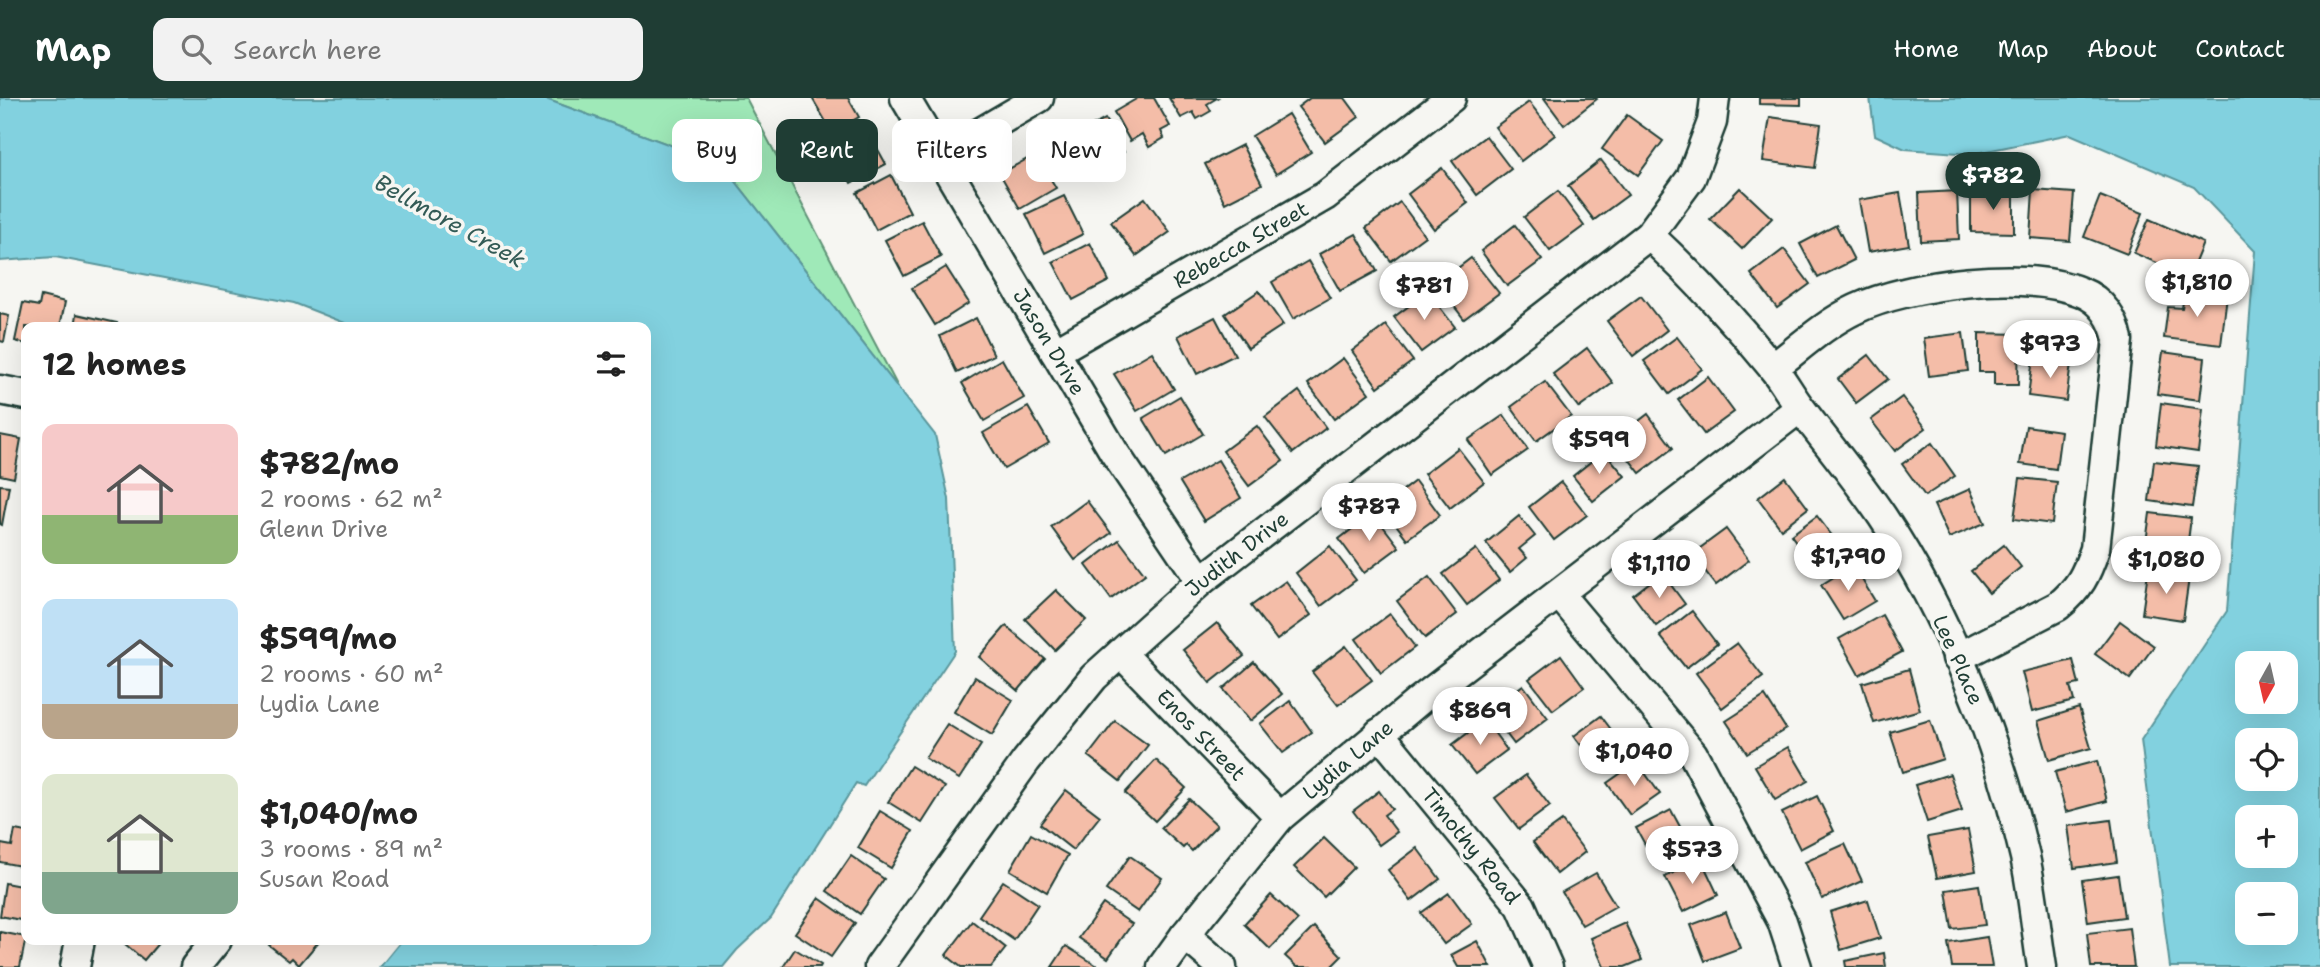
<!DOCTYPE html>
<html lang="en">
<head>
<meta charset="utf-8">
<style>
  :root { --surface:#fff; --page:#f2f2f2; --text:#222; --muted:#767676; --accent:#1f3d34 }
  body { margin:0; font-family:"Shantell Sans",sans-serif; background:var(--page); color:var(--text); height:100vh; display:flex; flex-direction:column; font-size:26px; white-space:nowrap }
  * { box-sizing:border-box; margin:0 }
  p { font-size:23px; color:var(--muted) }
  .icon { flex:none; width:38px; height:38px; fill:none; stroke:currentColor; stroke-width:2; stroke-linecap:round; stroke-linejoin:round }
  .map { position:relative; flex:1; overflow:hidden }
  .drawer { position:absolute; left:21px; top:224px; width:630px; height:623px; display:flex; flex-direction:column; background:var(--surface); border-radius:14px; box-shadow:0 7px 28px #0002 }
  .drawer>* { flex:none }
  .banner { position:absolute; left:672px; top:21px; width:665px; height:63px; display:flex; gap:14px }
  .needle { width:46px; rotate:188deg }
  .controls { position:absolute; left:2235px; top:553px; display:grid; gap:14px }
  .controls a { display:grid; place-items:center; width:63px; height:63px; border-radius:14px; background:var(--surface); box-shadow:0 7px 28px #0002; font-size:35px }
  .price { position:absolute; translate:-50% -60px; padding:0 16px; border-radius:24px; background:#fff; color:#222; font-size:23px; line-height:46px; filter:drop-shadow(0 2px 4px #0008) }
  .price::after { content:''; position:absolute; left:50%; top:42px; width:21px; height:16px; margin-left:-10px; background:inherit; clip-path:polygon(0 0,100% 0,50% 100%) }
  .price.selected { background:var(--accent); color:#fff }
  ul { padding:0; list-style:none }
  li { display:flex; align-items:center; gap:21px; height:175px; padding:0 21px }
  li span { display:grid; place-items:center; flex:none; width:196px; height:140px; border-radius:14px; color:#555 }
  li>.icon { margin-inline-start:auto }
  span .icon { width:84px; height:84px; fill:#fffc; stroke-width:1 }
  li b { font-size:30px }
  h2 { display:flex; justify-content:space-between; align-items:center; height:84px; padding:0 21px; font-size:30px }
  .chip { padding:0 24px; border-radius:14px; background:var(--surface); box-shadow:0 7px 28px #0002; font-size:24px; line-height:63px }
  .chip.selected { background:var(--accent); color:#fff }
  header { display:flex; align-items:center; gap:42px; box-sizing:border-box; height:98px; padding:0 35px; background:var(--accent); color:#fff }
  header strong { font-size:33px }
  nav { display:flex; gap:38px; margin-inline-start:auto; font-size:24px }
  .search { width:490px; height:63px; background:var(--page); display:flex; align-items:center; gap:18px; box-sizing:border-box; padding:0 24px; border-radius:14px; color:var(--muted); font-size:26px }
  .map>svg:first-child { display:block }
  .green { fill:#9fe9b8; stroke:#5f9376; stroke-width:2 }
  .water { fill:#82d1df; stroke:#5a969b; stroke-width:2; fill-rule:evenodd }
  .building { fill:#f4bda8; stroke:#1f3d34; stroke-width:2 }
  .lines { fill:none; stroke-linecap:round; stroke-linejoin:round }
  .minor-casing { stroke:#1f3d34; stroke-width:33 }
  .minor { stroke:#f6f6f2; stroke-width:28 }
  .labels { text-anchor:middle; dominant-baseline:central; stroke-width:7; stroke-linejoin:round; paint-order:stroke }
  .street-label { font-size:21px; fill:#1f3d34; stroke:#f6f6f2 }
  .water-label { font-size:23px; font-style:italic; fill:#335b56; stroke:#f6f6f2 }
</style>
</head>
<body>
<header>
<strong>Map</strong>
<div class="search"><svg class="icon" aria-label="search" viewBox="0 0 24 24"><circle cx="10" cy="10" r="6"/><path d="M15 15l6 6"/></svg>Search here</div>
<nav><a>Home</a><a>Map</a><a>About</a><a>Contact</a></nav>
</header>
<div class="map">
<svg width="2320" height="869" viewBox="0 0 2320 869">
  <rect width="100%" height="100%" fill="#f6f6f2"/>
  <filter id="ink" filterUnits="userSpaceOnUse"><feTurbulence type="fractalNoise" baseFrequency=".0143" numOctaves="2"/><feDisplacementMap in="SourceGraphic" scale="14" xChannelSelector="R" yChannelSelector="G"/><feConvolveMatrix kernelMatrix="1 2 1 2 8 2 1 2 1" color-interpolation-filters="sRGB"/></filter>
  <g filter="url(#ink)">
    <!-- green -->
    <polygon class="green" points="543,0 746,0 899,291 722,66"/>
    <!-- water -->
    <g class="water">
      <polygon points="0,0 543,0 722,66 935,337 949,401 955,553 864,688 856,685 771,820 737,852 723,869 380,869 402,842 646,842 646,229 355,229 294,205 55,159 0,163"/>
      <path d="M1870,0h450v869h-150l-29,-227 86,-129 28,-360 -61,-64 -124,-53 -98,20 -67,-5 -30,-14zM2247,565h39v39h-39zM2286,642v39h-39v-39zM2247,719h39v39h-39zM2247,796h39v39h-39z"/>
    </g>
    <!-- building -->
    <g class="building">
      <polygon points="812,0 848,0 859,19 832,34"/>
      <polygon points="1138,0 1154,0 1170,28 1161,33 1164,40 1149,49 1142,36 1130,43 1114,14"/>
      <polygon points="1169,0 1217,0 1207,6 1211,13 1197,21 1193,14 1181,20"/>
      <polygon points="1310,0 1345,0 1359,19 1325,44 1298,9"/>
      <polygon points="1544,0 1596,0 1597,1 1564,27"/>
      <polygon points="1759,0 1801,0 1801,7 1759,6"/>
      <polygon points="1529,4 1555,37 1521,63 1495,29"/>
      <polygon points="1288,16 1311,54 1276,76 1252,38"/>
      <polygon points="1627,17 1663,43 1638,77 1602,51"/>
      <polygon points="1770,19 1821,26 1815,70 1763,63"/>
      <polygon points="1105,21 1124,54 1111,62 1113,65 1088,79 1067,42"/>
      <polygon points="865,28 886,66 851,85 830,47"/>
      <polygon points="1486,38 1511,71 1477,97 1452,63"/>
      <polygon points="1242,47 1262,86 1225,105 1205,66"/>
      <polygon points="1036,56 1056,90 1020,111 1000,76"/>
      <polygon points="1601,62 1628,97 1594,122 1568,88"/>
      <polygon points="1442,70 1468,105 1434,131 1408,96"/>
      <polygon points="891,77 910,114 876,132 857,95"/>
      <polygon points="1740,90 1772,120 1742,151 1710,121"/>
      <polygon points="2033,92 2074,95 2070,143 2030,140"/>
      <polygon points="1558,93 1584,128 1550,153 1524,119"/>
      <polygon points="1957,93 1959,141 1921,143 1919,95"/>
      <polygon points="1971,93 2014,93 2014,135 1971,134"/>
      <polygon points="1900,95 1909,147 1868,154 1859,102"/>
      <polygon points="1064,98 1083,136 1045,155 1026,116"/>
      <polygon points="2100,98 2143,115 2127,156 2084,139"/>
      <polygon points="1145,100 1170,134 1136,158 1111,124"/>
      <polygon points="1400,104 1425,138 1391,163 1366,130"/>
      <polygon points="2149,121 2203,145 2189,179 2134,155"/>
      <polygon points="922,123 941,159 904,178 885,142"/>
      <polygon points="1515,127 1542,162 1507,188 1481,153"/>
      <polygon points="1836,127 1854,162 1818,180 1800,146"/>
      <polygon points="1356,136 1377,173 1340,193 1319,156"/>
      <polygon points="1090,145 1109,183 1073,202 1053,164"/>
      <polygon points="1784,151 1810,186 1777,210 1751,176"/>
      <polygon points="1471,160 1499,195 1464,221 1437,186"/>
      <polygon points="1308,163 1330,200 1293,221 1272,184"/>
      <polygon points="946,169 969,205 935,227 912,190"/>
      <polygon points="1259,193 1283,227 1248,250 1225,216"/>
      <polygon points="2185,193 2227,198 2221,247 2164,240 2168,209 2182,210"/>
      <polygon points="1428,194 1455,229 1421,254 1394,219"/>
      <polygon points="41,198 65,204 60,229 26,229 26,246 15,243 23,205 39,208"/>
      <polygon points="1641,198 1667,232 1633,258 1607,223"/>
      <polygon points="0,216 9,218 4,244 0,243"/>
      <polygon points="77,216 117,225 116,229 75,229"/>
      <polygon points="1215,219 1235,257 1197,276 1178,238"/>
      <polygon points="976,220 994,257 957,275 940,238"/>
      <polygon points="1386,227 1413,263 1378,289 1352,253"/>
      <polygon points="1963,235 1968,273 1929,278 1924,240"/>
      <polygon points="1979,235 2019,236 2018,287 1994,287 1994,274 1979,274"/>
      <polygon points="1677,239 1702,271 1669,296 1644,263"/>
      <polygon points="1587,250 1613,285 1579,310 1553,276"/>
      <polygon points="1152,254 1174,291 1137,313 1114,276"/>
      <polygon points="2163,254 2205,260 2200,302 2157,296"/>
      <polygon points="1869,257 1888,281 1856,305 1838,281"/>
      <polygon points="1343,260 1369,295 1334,321 1308,286"/>
      <polygon points="2033,260 2071,265 2066,303 2028,298"/>
      <polygon points="1002,261 1024,300 984,323 962,285"/>
      <polygon points="1708,279 1734,314 1704,336 1678,302"/>
      <polygon points="1545,284 1571,318 1536,343 1511,309"/>
      <polygon points="1299,293 1326,330 1293,355 1265,319"/>
      <polygon points="1180,298 1203,336 1166,358 1143,320"/>
      <polygon points="1902,299 1926,330 1895,353 1871,322"/>
      <polygon points="2161,305 2203,311 2198,354 2156,348"/>
      <polygon points="1028,309 1049,345 1004,371 983,335"/>
      <polygon points="1648,316 1673,350 1640,375 1614,342"/>
      <polygon points="1504,317 1528,352 1492,377 1468,342"/>
      <polygon points="1257,328 1283,363 1249,388 1223,353"/>
      <polygon points="2026,328 2061,333 2056,371 2020,366"/>
      <polygon points="0,337 21,341 14,380 0,377"/>
      <polygon points="1932,345 1955,378 1925,398 1902,366"/>
      <polygon points="1458,350 1484,384 1450,410 1424,376"/>
      <polygon points="1604,353 1625,378 1593,403 1573,378"/>
      <polygon points="1218,362 1241,400 1204,423 1180,384"/>
      <polygon points="2154,363 2198,368 2192,409 2149,403"/>
      <polygon points="1785,379 1808,410 1781,431 1758,400"/>
      <polygon points="2020,380 2057,384 2052,426 2014,421"/>
      <polygon points="1415,383 1440,417 1407,441 1382,408"/>
      <polygon points="1561,384 1587,417 1554,442 1529,409"/>
      <polygon points="0,387 9,388 2,427 0,426"/>
      <polygon points="1970,391 1985,425 1949,440 1934,407"/>
      <polygon points="1087,403 1111,435 1075,462 1051,429"/>
      <polygon points="1373,415 1399,449 1364,475 1339,441"/>
      <polygon points="2150,415 2191,420 2186,458 2145,452"/>
      <polygon points="1519,418 1535,438 1519,451 1527,460 1510,474 1486,445"/>
      <polygon points="1817,418 1843,452 1817,472 1791,437"/>
      <polygon points="1726,431 1749,462 1716,487 1692,456"/>
      <polygon points="1119,442 1145,476 1111,501 1086,467"/>
      <polygon points="2004,447 2021,469 1989,495 1971,473"/>
      <polygon points="1330,448 1356,482 1321,508 1296,475"/>
      <polygon points="1476,451 1499,482 1467,507 1443,476"/>
      <polygon points="1853,467 1875,503 1843,522 1821,487"/>
      <polygon points="2148,474 2189,480 2183,522 2142,516"/>
      <polygon points="1662,475 1685,506 1656,528 1633,497"/>
      <polygon points="1429,479 1457,516 1425,540 1397,503"/>
      <polygon points="1286,483 1311,517 1277,542 1251,508"/>
      <polygon points="1056,492 1086,522 1055,552 1025,521"/>
      <polygon points="1692,513 1717,546 1686,570 1660,538"/>
      <polygon points="1390,516 1415,549 1381,575 1356,541"/>
      <polygon points="1882,517 1902,554 1859,577 1839,541"/>
      <polygon points="2120,523 2154,548 2130,581 2095,556"/>
      <polygon points="1217,525 1244,558 1210,585 1183,552"/>
      <polygon points="1006,528 1045,561 1018,593 979,559"/>
      <polygon points="1737,545 1763,579 1722,610 1696,575"/>
      <polygon points="1346,548 1372,582 1338,607 1312,574"/>
      <polygon points="1561,557 1584,589 1553,612 1529,581"/>
      <polygon points="2073,562 2079,586 2070,588 2074,603 2032,614 2022,574"/>
      <polygon points="1254,564 1282,596 1250,623 1223,591"/>
      <polygon points="1909,571 1920,612 1874,625 1862,585"/>
      <polygon points="975,579 1013,602 992,637 954,614"/>
      <polygon points="1523,587 1548,620 1514,646 1489,613"/>
      <polygon points="1765,598 1786,631 1747,655 1726,623"/>
      <polygon points="1290,603 1312,634 1283,655 1260,626"/>
      <polygon points="2079,610 2091,650 2049,662 2038,623"/>
      <polygon points="1601,618 1625,650 1598,670 1574,638"/>
      <polygon points="1485,622 1507,652 1475,676 1452,647"/>
      <polygon points="1930,622 1943,661 1903,674 1890,634"/>
      <polygon points="1115,623 1148,647 1120,683 1088,658"/>
      <polygon points="947,626 981,647 959,681 925,660"/>
      <polygon points="1788,649 1808,683 1775,702 1755,668"/>
      <polygon points="1156,662 1186,690 1155,723 1125,695"/>
      <polygon points="2097,663 2107,703 2066,714 2055,674"/>
      <polygon points="1637,664 1660,696 1630,717 1607,685"/>
      <polygon points="911,668 945,689 922,725 888,704"/>
      <polygon points="1950,676 1962,713 1927,724 1915,687"/>
      <polygon points="1526,677 1550,708 1519,731 1495,700"/>
      <polygon points="1066,692 1100,718 1073,752 1040,726"/>
      <polygon points="1379,693 1392,711 1384,717 1397,734 1379,747 1353,713"/>
      <polygon points="1817,698 1834,733 1800,751 1782,715"/>
      <polygon points="1189,701 1217,727 1192,753 1186,747 1183,750 1161,730"/>
      <polygon points="1671,712 1690,747 1655,765 1636,730"/>
      <polygon points="880,713 913,733 891,770 858,750"/>
      <polygon points="2111,722 2117,764 2074,770 2068,728"/>
      <polygon points="1562,723 1585,754 1557,776 1533,744"/>
      <polygon points="15,732 26,734 26,769 0,764 1,746 12,748"/>
      <polygon points="1968,732 1976,773 1937,780 1928,739"/>
      <polygon points="1031,736 1068,757 1047,794 1010,772"/>
      <polygon points="1324,740 1354,769 1324,799 1294,769"/>
      <polygon points="1845,746 1862,783 1822,801 1805,764"/>
      <polygon points="1417,750 1440,781 1411,803 1388,772"/>
      <polygon points="851,758 884,781 860,816 827,793"/>
      <polygon points="1130,758 1162,780 1138,814 1106,792"/>
      <polygon points="1701,761 1718,797 1683,814 1665,779"/>
      <polygon points="1596,775 1616,808 1582,827 1562,794"/>
      <polygon points="2118,777 2124,819 2088,824 2082,782"/>
      <polygon points="1003,783 1038,806 1014,842 979,818"/>
      <polygon points="5,785 26,789 26,823 0,818"/>
      <polygon points="1979,787 1985,827 1952,831 1946,792"/>
      <polygon points="1449,795 1472,826 1444,846 1421,815"/>
      <polygon points="1271,797 1298,822 1270,851 1244,826"/>
      <polygon points="819,800 855,825 831,859 795,835"/>
      <polygon points="1868,802 1880,840 1841,852 1830,814"/>
      <polygon points="1103,806 1132,826 1108,860 1079,840"/>
      <polygon points="1726,814 1740,850 1705,863 1691,827"/>
      <polygon points="972,823 1006,850 991,869 961,869 946,857"/>
      <polygon points="1625,825 1642,862 1625,869 1604,869 1591,840"/>
      <polygon points="1314,829 1342,858 1331,869 1297,869 1285,858"/>
      <polygon points="2129,830 2134,869 2091,869 2087,835"/>
      <polygon points="0,834 26,839 20,869 0,869"/>
      <polygon points="1987,839 1992,869 1952,869 1948,845"/>
      <polygon points="129,842 161,842 144,862 125,846"/>
      <polygon points="273,842 320,842 299,867 292,860 289,863 269,847"/>
      <polygon points="1477,843 1491,869 1458,869 1451,857"/>
      <polygon points="1066,848 1096,867 1095,869 1052,869"/>
      <polygon points="795,851 821,867 820,869 783,869"/>
      <polygon points="1884,855 1886,869 1846,869 1845,863"/>
    </g>
    <g class="lines">
      <!-- minor casing -->
      <g class="minor-casing">
        <g id="minor">
          <polyline points="905,0 1114,354 1201,483"/>
          <polyline points="940,58 1039,0"/>
          <path d="M1649,137c44,41 85,85 123,132 11,13 19,29 30,43 27,36 55,69 80,106 66,99 116,225 143,341 8,36 11,74 17,110"/>
          <polyline points="1055,254 1325,98 1451,0"/>
          <path d="M1773,270c26,-20 53,-45 83,-59 53,-25 169,-40 225,-17 21,8 33,27 37,48l-23,209c-9,26 -15,39 -37,57l-101,52"/>
          <polyline points="0,292 26,297"/>
          <polyline points="1559,496 1693,656 1782,823 1797,869"/>
          <polyline points="1121,555 1280,719"/>
          <polyline points="1379,635 1521,808 1548,869"/>
          <polyline points="1185,837 1222,869"/>
          <polyline points="75,869 80,842"/>
          <polyline points="195,869 217,842"/>
          <polyline points="879,869 1026,663 1094,579 1201,483 1649,137 1691,80 1712,24 1715,0"/>
          <polyline points="1162,869 1185,837 1280,719 1420,602 1800,310"/>
        </g>
      </g>
      <!-- minor -->
      <use href="#minor" class="minor"/>
    </g>
  </g>
  <g class="labels">
    <!-- street labels -->
    <g class="street-label">
      <text transform="translate(1241 147) rotate(-30)">Rebecca Street</text>
      <text transform="translate(1049 244) rotate(59)">Jason Drive</text>
      <text transform="translate(1237 456) rotate(-38)">Judith Drive</text>
      <text transform="translate(1958 562) rotate(66)">Lee Place</text>
      <text transform="translate(1201 637) rotate(46)">Enos Street</text>
      <text transform="translate(1348 662) rotate(-40)">Lydia Lane</text>
      <text transform="translate(1471 748) rotate(51)">Timothy Road</text>
    </g>
    <!-- water labels -->
    <g class="water-label">
      <text transform="translate(450 123) rotate(29)">Bellmore Creek</text>
    </g>
  </g>
</svg>
<div class="controls">
<a><svg class="needle" viewBox="-14 -14 28 28"><path d="M0-13l5 13h-10z" fill="#e53935"/><path d="M0 13l5-13h-10z" fill="#767676"/></svg></a>
<a><svg class="icon" aria-label="locate" viewBox="0 0 24 24"><circle cx="12" cy="12" r="6"/><path d="M12 2v4M12 18v4M2 12h4M18 12h4"/></svg></a>
<a>+</a>
<a>−</a>
</div>
<b class="price selected" style="left:1993px;top:114px">$782</b>
<b class="price" style="left:2197px;top:221px">$1,810</b>
<b class="price" style="left:1424px;top:224px">$781</b>
<b class="price" style="left:2050px;top:282px">$973</b>
<b class="price" style="left:1599px;top:378px">$599</b>
<b class="price" style="left:1369px;top:445px">$787</b>
<b class="price" style="left:1848px;top:495px">$1,790</b>
<b class="price" style="left:2166px;top:498px">$1,080</b>
<b class="price" style="left:1659px;top:502px">$1,110</b>
<b class="price" style="left:1480px;top:649px">$869</b>
<b class="price" style="left:1634px;top:690px">$1,040</b>
<b class="price" style="left:1692px;top:788px">$573</b>
<div class="banner">
<a class="chip">Buy</a>
<a class="chip selected">Rent</a>
<a class="chip">Filters</a>
<a class="chip">New</a>
</div>
<section class="drawer">
<h2>12 homes<svg class="icon" aria-label="filters" viewBox="0 0 24 24"><path d="M4 7h16M4 17h16"/><circle cx="9" cy="7" r="2"/><circle cx="15" cy="17" r="2"/></svg></h2>
<ul>
<li><span style="background:linear-gradient(#f6c9c9 65%,#8fb573 0)"><svg class="icon" aria-label="home" viewBox="0 0 24 24"><path d="M3 11l9-7 9 7M6 9v11h12V9"/></svg></span><div><b>$782/mo</b><p>2 rooms · 62 m²</p><p>Glenn Drive</p></div></li>
<li><span style="background:linear-gradient(#bfe0f5 75%,#b9a48a 0)"><svg class="icon" aria-label="home" viewBox="0 0 24 24"><path d="M3 11l9-7 9 7M6 9v11h12V9"/></svg></span><div><b>$599/mo</b><p>2 rooms · 60 m²</p><p>Lydia Lane</p></div></li>
<li><span style="background:linear-gradient(#dfe7d0 70%,#7fa58c 0)"><svg class="icon" aria-label="home" viewBox="0 0 24 24"><path d="M3 11l9-7 9 7M6 9v11h12V9"/></svg></span><div><b>$1,040/mo</b><p>3 rooms · 89 m²</p><p>Susan Road</p></div></li>
</ul>
</section>
</div>
</body>
</html>
